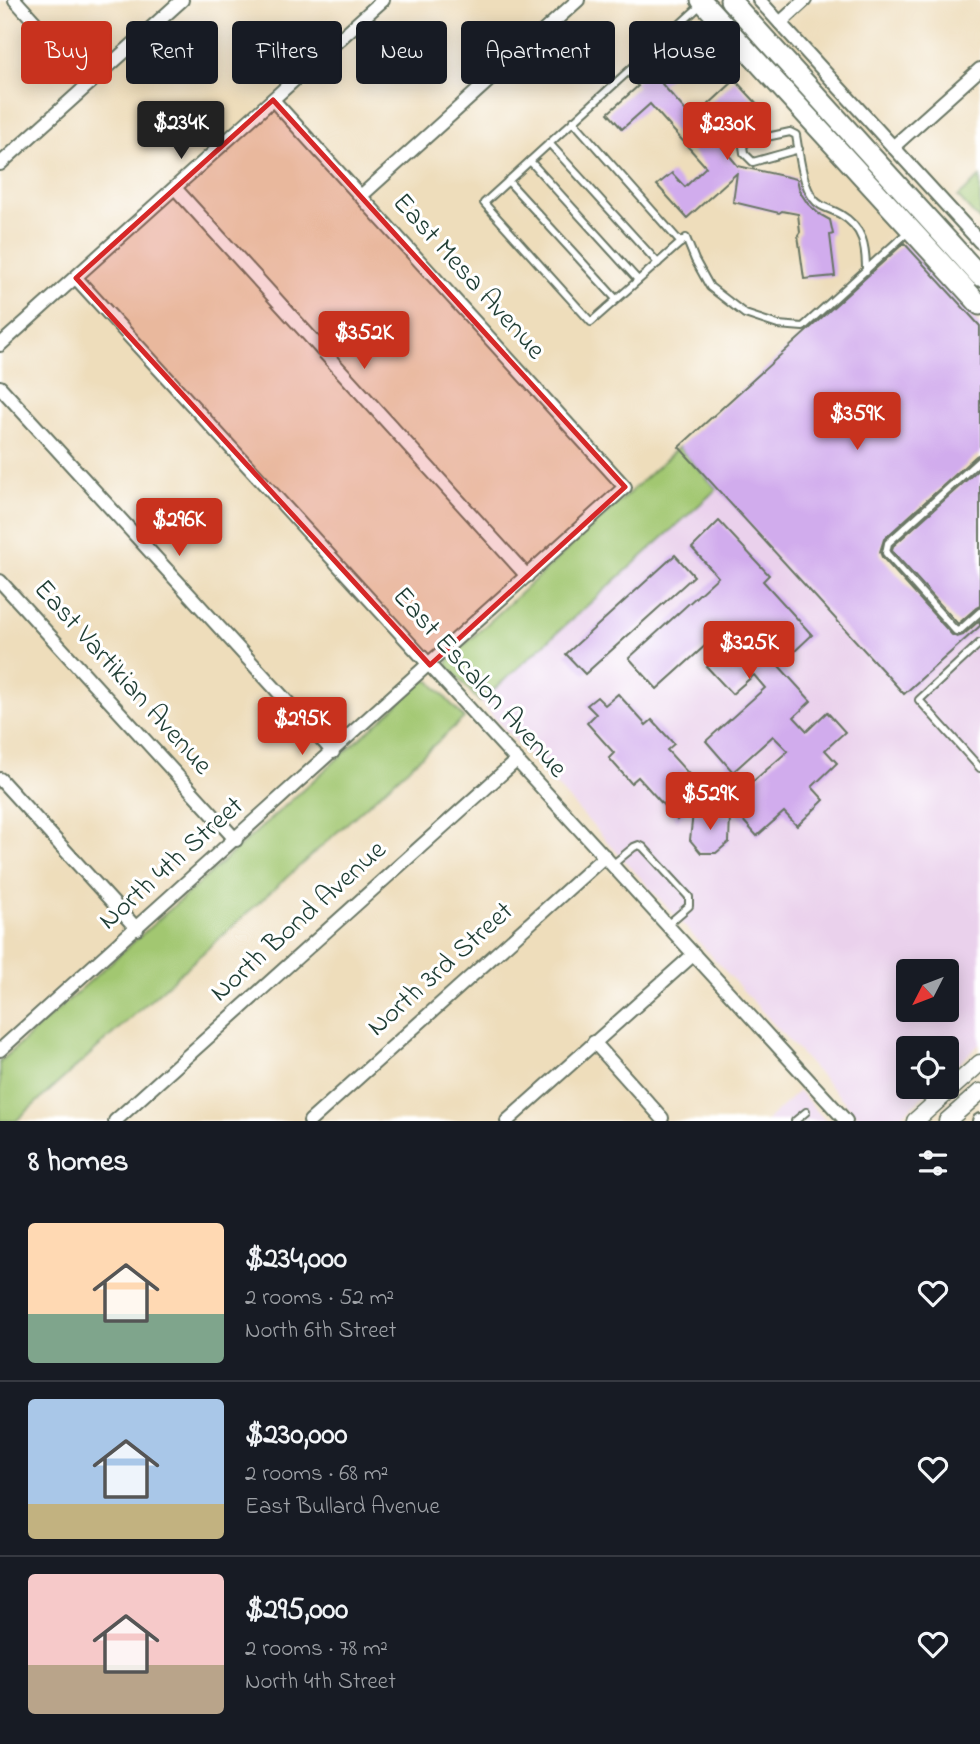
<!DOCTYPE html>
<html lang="en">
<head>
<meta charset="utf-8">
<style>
  :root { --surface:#171b24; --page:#20242c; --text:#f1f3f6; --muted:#9ea1a6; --line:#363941; --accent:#c8321e }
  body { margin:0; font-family:"Indie Flower",sans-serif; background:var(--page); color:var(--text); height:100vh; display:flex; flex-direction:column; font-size:26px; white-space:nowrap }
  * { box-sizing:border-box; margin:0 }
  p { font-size:23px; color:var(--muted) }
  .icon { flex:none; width:38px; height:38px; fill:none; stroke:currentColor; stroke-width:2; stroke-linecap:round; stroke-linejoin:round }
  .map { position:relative; height:1121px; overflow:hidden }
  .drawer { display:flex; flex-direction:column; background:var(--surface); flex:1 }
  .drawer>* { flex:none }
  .guide { position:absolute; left:21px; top:21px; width:938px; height:63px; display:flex; gap:14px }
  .needle { width:46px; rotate:228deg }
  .tools { position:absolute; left:896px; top:959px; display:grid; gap:14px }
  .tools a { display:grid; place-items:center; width:63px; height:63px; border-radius:7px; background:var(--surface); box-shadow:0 4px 18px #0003; font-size:35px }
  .price { position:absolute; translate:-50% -60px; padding:0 16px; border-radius:7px; background:var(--accent); color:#fff; font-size:23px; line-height:46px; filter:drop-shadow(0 2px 4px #0008) }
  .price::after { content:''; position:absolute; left:50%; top:42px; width:21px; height:16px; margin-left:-10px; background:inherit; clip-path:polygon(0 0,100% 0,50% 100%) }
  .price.on { background:#222; color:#fff }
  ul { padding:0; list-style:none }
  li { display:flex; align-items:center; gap:21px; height:175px; padding:0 28px }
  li+li { border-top:2px solid var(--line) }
  li span { display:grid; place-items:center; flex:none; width:196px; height:140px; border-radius:7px; color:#555 }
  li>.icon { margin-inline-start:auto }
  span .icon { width:84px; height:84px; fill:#fffc; stroke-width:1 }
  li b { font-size:30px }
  h2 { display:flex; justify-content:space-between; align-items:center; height:84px; padding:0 28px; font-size:30px }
  .tag { padding:0 24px; border-radius:7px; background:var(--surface); box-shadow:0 4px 18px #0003; font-size:24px; line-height:63px }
  .tag.on { background:var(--accent); color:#fff }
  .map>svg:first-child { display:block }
  .built { fill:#ead1ec; fill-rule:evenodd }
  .green { fill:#a2c771; stroke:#608252; stroke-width:2 }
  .building { fill:#d1aced }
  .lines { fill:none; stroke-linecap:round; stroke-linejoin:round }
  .lane-casing { stroke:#677563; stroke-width:10 }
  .street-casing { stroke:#677563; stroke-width:16 }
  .secondary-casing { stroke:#677563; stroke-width:19 }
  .primary-casing { stroke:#677563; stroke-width:23 }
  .lane { stroke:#fff; stroke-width:6 }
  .street { stroke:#fff; stroke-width:12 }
  .secondary { stroke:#fff; stroke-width:16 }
  .primary { stroke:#fff; stroke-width:19 }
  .marked { fill:#d62828; fill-opacity:0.2; stroke:#d62828; stroke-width:5; stroke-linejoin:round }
  .labels { text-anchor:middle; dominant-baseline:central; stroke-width:6; stroke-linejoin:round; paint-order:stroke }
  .street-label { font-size:28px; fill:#1f3d34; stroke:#fff }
</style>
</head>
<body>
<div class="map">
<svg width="980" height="1121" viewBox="0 0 980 1121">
  <rect width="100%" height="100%" fill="#fff"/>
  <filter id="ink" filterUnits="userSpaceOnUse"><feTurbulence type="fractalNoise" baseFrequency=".0143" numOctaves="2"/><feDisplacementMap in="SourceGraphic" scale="14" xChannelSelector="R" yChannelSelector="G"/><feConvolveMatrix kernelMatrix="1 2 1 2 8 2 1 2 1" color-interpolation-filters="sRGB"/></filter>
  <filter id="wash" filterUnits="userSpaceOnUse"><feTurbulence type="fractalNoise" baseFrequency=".00686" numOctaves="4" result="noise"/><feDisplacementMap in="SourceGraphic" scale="28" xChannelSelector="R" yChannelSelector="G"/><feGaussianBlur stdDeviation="1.57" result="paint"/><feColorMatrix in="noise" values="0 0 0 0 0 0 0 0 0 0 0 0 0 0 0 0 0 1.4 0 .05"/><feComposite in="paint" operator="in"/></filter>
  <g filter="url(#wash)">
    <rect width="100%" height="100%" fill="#edb"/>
    <!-- built -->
    <g class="built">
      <path d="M717,489l187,205 76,-68v418l-33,30v-26h-39v39h25l-37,34h-34l-382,-419zM908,971h39v39h-39z"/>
      <polygon points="799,1091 826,1121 766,1121"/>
    </g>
    <!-- green -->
    <g class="green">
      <polygon points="980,177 980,221 958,197"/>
      <polygon points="679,447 717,489 480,702 447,666 448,660"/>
      <polygon points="424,681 430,681 464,718 16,1121 0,1121 0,1062"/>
    </g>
    <g id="blocks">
      <!-- building -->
      <g class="building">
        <polygon points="664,56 677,70 662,84 693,119 735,80 762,109 722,147 738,166 797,179 800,192 808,204 819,214 830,220 833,234 830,235 835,276 804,279 798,235 800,232 798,214 782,211 779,213 733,202 737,173 687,218 657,185 672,173 685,187 706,167 650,104 622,129 608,113 638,86 634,83"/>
        <polygon points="904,243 980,326 980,454 976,456 884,539 880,552 882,557 952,635 957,637 963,635 980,620 980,626 904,694 679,447"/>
        <polygon points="980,468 980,606 976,608 958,624 892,551 893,546"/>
        <polygon points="719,521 769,575 763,581 812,635 779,666 811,701 794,717 807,731 827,712 845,732 825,750 837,763 812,787 824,800 797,826 784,812 757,836 725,800 745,782 749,785 788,751 773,736 733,772 706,741 765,688 754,675 732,694 707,667 728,648 717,635 657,689 629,658 718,577 692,548"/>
        <polygon points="675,555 694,576 585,674 566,654"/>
        <polygon points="618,694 646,725 652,720 674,744 667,750 697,783 691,790 700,799 677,820 638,777 631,783 609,758 614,753 587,723 596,714 587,705 597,697 605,705"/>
        <polygon points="693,813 730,816 729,842 716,853 701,853 690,840"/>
      </g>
    </g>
  </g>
  <g filter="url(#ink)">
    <use href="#blocks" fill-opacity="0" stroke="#677563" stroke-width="2"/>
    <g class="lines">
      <!-- lane casing -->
      <g class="lane-casing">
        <g id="lane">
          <polyline points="702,4 484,203 591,322 686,238 695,260 710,287 745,314 778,325 803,327 910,230"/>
          <polyline points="573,121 681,243"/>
          <polyline points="549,143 658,263"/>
          <path d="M799,149l-46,13 -9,-9 -1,-7 5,-5 42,-9 6,3c3,17 6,48 17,63 7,10 17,10 27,16 24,14 26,33 26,57"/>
          <polyline points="530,161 638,280"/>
          <polyline points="508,181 616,299"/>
          <polyline points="980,460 888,543 886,553 956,631 960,630 980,612"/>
          <polyline points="980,643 919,700 980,768"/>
          <polyline points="612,865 634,847 639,845 643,847 689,897 689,906 667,925"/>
          <polyline points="795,1121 806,1112"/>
        </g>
      </g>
      <!-- street casing -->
      <g class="street-casing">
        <g id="street">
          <polyline points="15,0 90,83"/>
          <polyline points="759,0 980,242"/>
          <polyline points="780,23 805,0"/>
          <polyline points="893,147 980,69"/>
          <polyline points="0,164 182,0"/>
          <polyline points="175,188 527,576"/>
          <polyline points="361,196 578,0"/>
          <polyline points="76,278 846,1121"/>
          <polyline points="0,345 383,0"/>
          <polyline points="0,387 333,752"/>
          <polyline points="0,581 236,840"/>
          <polyline points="0,779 137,929"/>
          <polyline points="594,1042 662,1118"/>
          <polyline points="0,1050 625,487 273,100"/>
          <polyline points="115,1121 517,760"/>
          <polyline points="310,1121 605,856"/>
          <polyline points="507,1121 694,954"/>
          <polyline points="979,1121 980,1120"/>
        </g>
      </g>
      <!-- secondary casing -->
      <g class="secondary-casing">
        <g id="secondary">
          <polyline points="915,1121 980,1063"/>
          <polyline points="947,1121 980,1092"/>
        </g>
      </g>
      <!-- primary casing -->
      <g class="primary-casing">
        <g id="primary">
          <polyline points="701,0 980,305"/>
          <polyline points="730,0 980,276"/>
        </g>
      </g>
      <!-- lane -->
      <use href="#lane" class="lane"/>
      <!-- street -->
      <use href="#street" class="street"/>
      <!-- secondary -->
      <use href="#secondary" class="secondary"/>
      <!-- primary -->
      <use href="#primary" class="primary"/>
    </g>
  </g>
  <!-- marked area -->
  <path class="marked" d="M273,100l352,387 -195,178 -354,-387z"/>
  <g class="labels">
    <!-- street labels -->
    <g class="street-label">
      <text transform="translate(468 277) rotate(48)">East Mesa Avenue</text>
      <text transform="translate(122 678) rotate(48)">East Vartikian Avenue</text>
      <text transform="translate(479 683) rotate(48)">East Escalon Avenue</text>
      <text transform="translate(172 864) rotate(-42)">North 4th Street</text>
      <text transform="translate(299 922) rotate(-42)">North Bond Avenue</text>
      <text transform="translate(441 970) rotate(-42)">North 3rd Street</text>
    </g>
  </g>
</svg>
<div class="tools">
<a><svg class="needle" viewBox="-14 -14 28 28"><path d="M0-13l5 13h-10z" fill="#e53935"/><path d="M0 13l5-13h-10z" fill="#9ea1a6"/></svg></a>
<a><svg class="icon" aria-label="locate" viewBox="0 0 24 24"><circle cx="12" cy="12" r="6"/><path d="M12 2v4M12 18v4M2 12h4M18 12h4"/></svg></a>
</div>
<b class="price on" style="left:181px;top:161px">$234K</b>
<b class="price" style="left:727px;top:162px">$230K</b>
<b class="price" style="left:364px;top:371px">$352K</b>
<b class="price" style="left:857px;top:452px">$359K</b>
<b class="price" style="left:179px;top:558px">$296K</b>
<b class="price" style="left:749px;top:681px">$325K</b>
<b class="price" style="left:302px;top:757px">$295K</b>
<b class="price" style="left:710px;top:832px">$529K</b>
<div class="guide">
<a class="tag on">Buy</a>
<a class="tag">Rent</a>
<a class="tag">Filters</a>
<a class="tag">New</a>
<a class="tag">Apartment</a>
<a class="tag">House</a>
</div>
</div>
<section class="drawer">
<h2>8 homes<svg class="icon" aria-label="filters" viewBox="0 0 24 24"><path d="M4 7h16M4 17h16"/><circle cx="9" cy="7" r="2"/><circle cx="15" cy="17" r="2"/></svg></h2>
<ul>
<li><span style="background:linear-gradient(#ffd9b3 65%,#7fa58c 0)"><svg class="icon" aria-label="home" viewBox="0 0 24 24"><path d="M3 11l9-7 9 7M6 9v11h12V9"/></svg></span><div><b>$234,000</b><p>2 rooms · 52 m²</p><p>North 6th Street</p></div><svg class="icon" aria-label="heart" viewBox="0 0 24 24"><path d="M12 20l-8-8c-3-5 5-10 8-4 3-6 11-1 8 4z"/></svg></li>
<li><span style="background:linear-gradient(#a9c7e8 75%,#c2b280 0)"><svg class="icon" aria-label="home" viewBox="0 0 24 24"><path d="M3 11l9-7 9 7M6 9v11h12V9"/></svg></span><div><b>$230,000</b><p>2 rooms · 68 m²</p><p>East Bullard Avenue</p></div><svg class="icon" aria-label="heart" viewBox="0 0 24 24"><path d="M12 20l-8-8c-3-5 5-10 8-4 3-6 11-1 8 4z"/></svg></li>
<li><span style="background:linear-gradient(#f6c9c9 65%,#b9a48a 0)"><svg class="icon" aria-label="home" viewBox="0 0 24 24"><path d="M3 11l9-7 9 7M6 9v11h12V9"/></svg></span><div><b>$295,000</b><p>2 rooms · 78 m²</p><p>North 4th Street</p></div><svg class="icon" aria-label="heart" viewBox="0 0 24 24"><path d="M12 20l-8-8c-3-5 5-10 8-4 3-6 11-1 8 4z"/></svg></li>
</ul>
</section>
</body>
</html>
